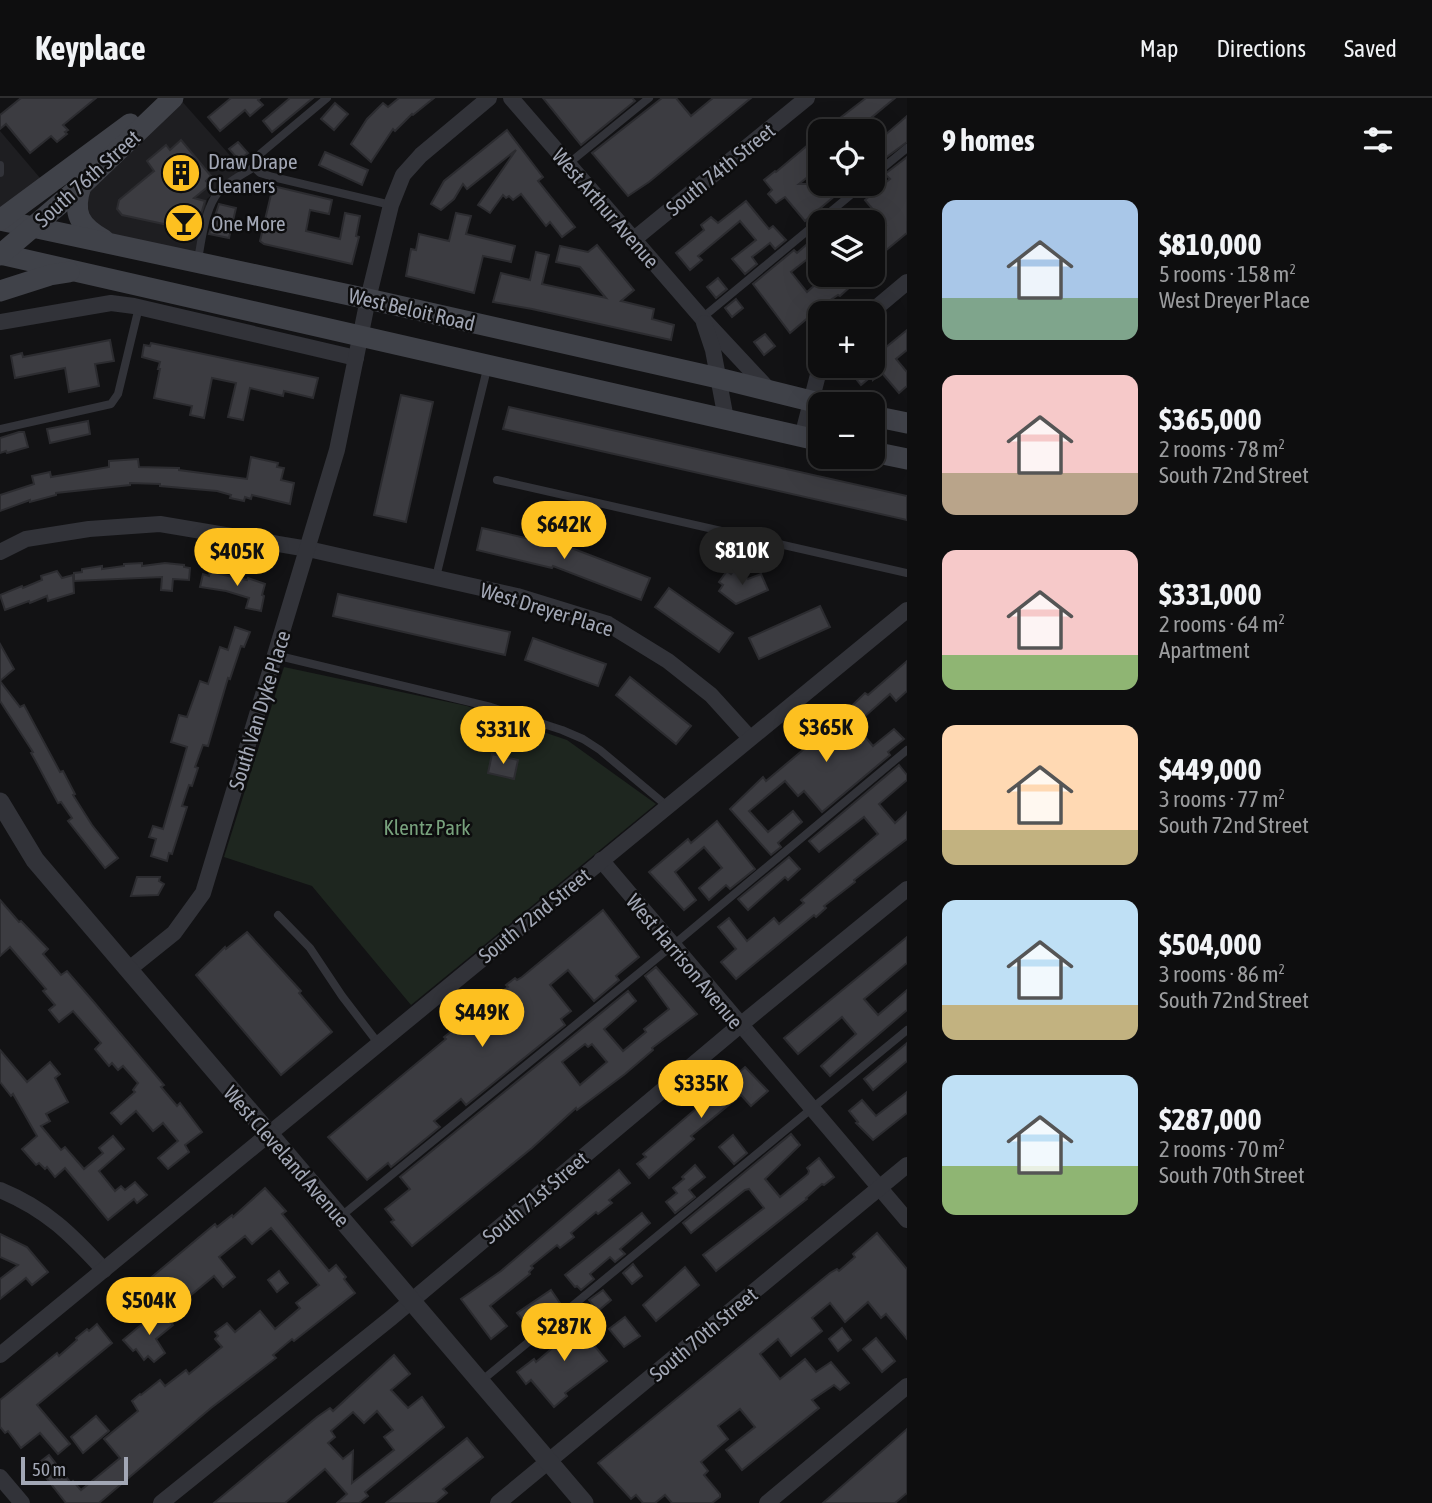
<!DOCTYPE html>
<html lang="en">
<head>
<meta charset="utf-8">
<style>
  :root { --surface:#0e0e0f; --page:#171718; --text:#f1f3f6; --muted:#9b9c9e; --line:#2e2e2f; --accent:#fdc020 }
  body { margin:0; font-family:"Asap Condensed",sans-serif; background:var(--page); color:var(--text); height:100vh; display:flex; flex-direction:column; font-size:26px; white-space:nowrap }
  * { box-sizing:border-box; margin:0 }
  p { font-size:23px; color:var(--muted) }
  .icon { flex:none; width:38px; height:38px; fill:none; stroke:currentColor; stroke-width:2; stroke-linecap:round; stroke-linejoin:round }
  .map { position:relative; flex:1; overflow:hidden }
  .sheet { display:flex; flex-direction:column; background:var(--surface); width:525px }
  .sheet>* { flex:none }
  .buttons { position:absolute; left:808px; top:21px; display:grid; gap:14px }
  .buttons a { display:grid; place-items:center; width:77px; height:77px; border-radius:14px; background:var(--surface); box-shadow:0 7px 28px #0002,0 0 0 2px var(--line); font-size:35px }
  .scale { position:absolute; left:21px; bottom:18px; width:107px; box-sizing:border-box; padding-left:7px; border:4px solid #a2a7b5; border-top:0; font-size:19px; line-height:24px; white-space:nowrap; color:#a2a7b5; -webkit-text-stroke:5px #0d0d0e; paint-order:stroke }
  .price { position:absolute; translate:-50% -60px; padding:0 16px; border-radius:24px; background:var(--accent); color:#111; font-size:23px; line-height:46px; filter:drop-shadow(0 2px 4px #0008) }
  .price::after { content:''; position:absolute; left:50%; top:42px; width:21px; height:16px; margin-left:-10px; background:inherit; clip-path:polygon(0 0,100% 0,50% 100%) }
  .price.current { background:#222; color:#fff }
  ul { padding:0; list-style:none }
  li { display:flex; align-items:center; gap:21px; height:175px; padding:0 35px }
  li span { display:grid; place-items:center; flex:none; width:196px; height:140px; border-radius:14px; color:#555 }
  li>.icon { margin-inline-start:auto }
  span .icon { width:84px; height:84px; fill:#fffc; stroke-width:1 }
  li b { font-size:30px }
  h2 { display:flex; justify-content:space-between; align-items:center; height:84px; padding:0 35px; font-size:30px }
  header { display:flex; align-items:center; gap:42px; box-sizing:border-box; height:98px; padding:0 35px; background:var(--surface); border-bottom:2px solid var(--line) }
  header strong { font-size:33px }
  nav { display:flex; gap:38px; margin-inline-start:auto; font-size:24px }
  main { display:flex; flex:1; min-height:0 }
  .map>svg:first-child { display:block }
  .built { fill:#1e1e21 }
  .green { fill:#1e261f }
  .building { fill:#3c3c41; stroke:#2c2c30; stroke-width:2; fill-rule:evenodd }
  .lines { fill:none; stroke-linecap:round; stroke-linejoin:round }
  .service { stroke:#323339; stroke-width:8 }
  .minor { stroke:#323339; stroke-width:16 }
  .tertiary { stroke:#323339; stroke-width:19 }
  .secondary { stroke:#404249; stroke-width:21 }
  .labels { text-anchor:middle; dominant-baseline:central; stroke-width:5; stroke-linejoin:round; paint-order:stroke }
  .poi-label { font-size:21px; fill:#a2a7b5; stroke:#0d0d0e; text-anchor:start }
  .street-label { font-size:21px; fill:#a2a7b5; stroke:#0d0d0e }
  .park-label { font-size:21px; fill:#78a27d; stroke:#0d0d0e }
</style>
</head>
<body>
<header>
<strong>Keyplace</strong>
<nav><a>Map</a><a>Directions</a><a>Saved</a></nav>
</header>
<main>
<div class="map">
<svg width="907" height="1405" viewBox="0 0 907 1405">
  <rect width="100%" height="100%" fill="#121214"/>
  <!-- built -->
  <g class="built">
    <polygon points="179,0 242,71 207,101 197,165 77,138 81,88"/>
    <polygon points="0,33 46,87 0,122"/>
  </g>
  <!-- green -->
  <polygon class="green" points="284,569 467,608 567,642 656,706 411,907 312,788 224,759"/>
  <!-- building -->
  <g class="building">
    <polygon points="21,0 96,0 63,27 68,32 65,34 67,36 57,44 51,38 30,55 6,26 0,31 0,17"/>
    <polygon points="231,0 260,0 258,2 263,7 250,18 245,12 220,33 208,19"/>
    <polygon points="290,0 313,0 272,34 263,23"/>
    <polygon points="399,0 434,0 413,17 412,16 395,33 393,31 371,64 351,46 367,21 383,5 388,9"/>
    <polygon points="543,0 632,0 635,3 581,47"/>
    <polygon points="662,0 676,0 691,18 713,0 751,0 649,84 628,98 592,55"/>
    <polygon points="866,0 895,0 871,20 885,37 907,18 907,44 877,66 873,62 873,33 836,33 831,27"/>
    <polygon points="335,5 348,16 334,32 321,21"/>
    <polygon points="507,32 543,79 538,83 575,129 562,139 550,124 546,128 521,96 513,102 509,98 506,100 503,97 490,115 478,107 516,52 467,91 463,86 454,101 441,112 431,106 444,83"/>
    <polygon points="821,36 821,68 799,86 849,86 805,123 785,99 776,105 768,96 772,92 764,82 775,73 776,74"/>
    <polygon points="181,42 211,78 206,83 210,87 194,100 205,103 196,133 122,117 117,111 119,102 154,73 147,63 166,47 170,52"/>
    <polygon points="238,44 248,55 239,62 229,51"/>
    <polygon points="325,54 368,72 362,87 319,67"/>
    <polygon points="907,59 907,135 873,163 873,137 886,127 865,102 890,81 885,76"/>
    <polygon points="273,88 332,102 329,116 310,112 306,133 340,141 345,115 360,118 356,138 359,139 352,166 264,146 260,143"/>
    <polygon points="746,103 769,131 773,128 786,142 775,151 770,145 752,159 757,166 745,176 732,161 756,142 740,123 698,158 702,162 690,172 676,155 704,132 701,127 711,119 718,125"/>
    <polygon points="219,106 236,110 229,140 209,136"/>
    <polygon points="456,115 471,118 466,136 515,148 511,164 483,158 474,195 406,178 411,151 416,152 419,136 449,143"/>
    <polygon points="813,141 820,150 820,154 812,161 810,159 791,174 807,194 826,177 863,177 840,198 838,197 823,207 790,235 753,186 794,152 797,155"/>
    <polygon points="597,147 634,192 621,203 654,211 652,221 674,227 671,242 532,211 493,204 501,175 530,182 536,154 549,157 542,186 606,200 580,169 556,164 560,148 588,154"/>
    <polygon points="718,180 727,191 716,200 707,189"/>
    <polygon points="736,201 743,210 732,219 725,210"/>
    <polygon points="907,232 907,252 896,261 907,274 907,288 899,295 882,275 873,282 873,277 861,287 846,268 873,268 873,245 880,254"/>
    <polygon points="765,236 775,248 764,257 754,244"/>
    <polygon points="110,242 114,263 95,266 99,288 69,294 65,270 15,280 11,258 22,255 23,259"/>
    <polygon points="151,245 318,280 313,300 284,293 283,298 250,290 243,322 228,319 236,285 212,280 204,320 190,317 192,308 154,300 160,271 158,271 160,264 142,259 144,247 150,248"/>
    <polygon points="401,297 433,304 406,424 374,417"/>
    <polygon points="509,309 907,398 907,422 503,331"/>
    <polygon points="88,323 90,336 50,345 47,331"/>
    <polygon points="19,334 24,334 28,349 7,355 6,353 0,355 0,340"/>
    <polygon points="251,359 278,365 277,369 284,370 281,382 294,385 290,406 252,397 251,401 245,399 244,403 230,400 231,397 217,393 160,388 160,386 130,385 130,387 56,395 56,397 30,404 30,402 0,413 0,397 34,386 32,378 50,374 51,379 109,369 109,363 138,361 139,369 179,370 179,372 247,381"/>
    <polygon points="482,430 574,451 650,480 641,502 553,468 552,470 477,452"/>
    <polygon points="142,465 142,468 165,465 184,467 184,469 190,470 189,482 173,481 172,493 161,492 162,479 74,483 74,475 82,474 82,471 102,468 102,471 124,468 124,466"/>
    <polygon points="734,472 748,481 761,476 768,492 736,506 719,493 723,487 719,484 727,473 731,476"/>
    <polygon points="57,473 62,480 73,477 74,495 48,503 47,498 30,505 29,503 5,512 0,497 22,488 23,490 42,482 41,478"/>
    <polygon points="210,474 247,482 248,480 265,486 262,497 264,498 261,513 246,510 249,500 226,493 200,489 203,476 209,478"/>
    <polygon points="669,490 733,535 719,554 655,509"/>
    <polygon points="338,496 510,534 505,557 333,518"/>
    <polygon points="820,508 830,529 759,561 749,540"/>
    <polygon points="235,529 250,534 244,549 241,548 230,581 228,580 208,648 203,647 195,669 198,670 192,688 189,687 182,708 187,709 172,756 169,755 167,763 151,758 156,741 149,739 153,728 163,731 187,649 171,644 179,617 187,619 200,583 208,586 220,549 228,552"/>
    <polygon points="533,540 606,566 598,588 525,562"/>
    <polygon points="0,546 14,571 0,583 20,609 24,607 60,674 63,673 75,696 73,697 92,727 118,760 105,770 68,723 72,720 61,704 58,705 35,662 31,655 33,654 0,603"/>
    <polygon points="907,563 907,593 896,603 890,596 855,627 873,648 894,631 904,641 888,654 890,657 822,714 804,693 798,698 785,683 749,713 768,734 793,713 802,724 778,745 781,749 771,757 730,711 763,679 766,683 829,630 865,595 868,597"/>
    <polygon points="630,579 691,628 676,646 616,597"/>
    <polygon points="492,656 518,662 514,681 488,675"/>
    <polygon points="899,667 907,677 907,682 879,706 895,725 907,714 907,741 854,782 855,784 824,808 826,810 816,819 814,817 736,881 721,864 736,851 718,829 729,820 747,843 774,820 779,826 804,805 801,802 878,736 864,719 819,754 809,743"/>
    <polygon points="717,723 755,771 730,791 726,787 709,802 699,790 722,770 704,749 675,774 696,802 684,812 649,774 688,741 691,745"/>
    <polygon points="789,759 800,771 788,782 785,779 748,812 738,801"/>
    <polygon points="137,779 160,779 159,783 164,786 158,797 131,798"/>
    <polygon points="0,802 19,824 21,823 48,851 43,856 61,877 67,873 93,903 164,987 161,989 177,1008 180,1005 202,1034 185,1047 189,1054 168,1071 158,1060 178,1043 163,1025 153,1033 136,1013 121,1026 111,1015 135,994 133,992 138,985 123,968 118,972 112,965 109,968 95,951 101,945 73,913 59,924 49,912 55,907 43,893 46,891 10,849 0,858"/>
    <polygon points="603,812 639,859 616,878 619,882 594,903 568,872 550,887 571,913 561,921 565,927 466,1007 461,1001 434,1023 440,1029 391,1069 388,1065 367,1082 328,1039 446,941 444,939 508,889 506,887 515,880 517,882 522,879"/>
    <polygon points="247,834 301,893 299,895 332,934 281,977 196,877 225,849 226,851"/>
    <polygon points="907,839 907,865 864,901 878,917 907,892 907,912 830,978 821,968 856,936 842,919 798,956 784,940"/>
    <path d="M656,869l41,47 -45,34 1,2 -28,24 -48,36 -1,-2 -44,40 -120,98 -21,-24 3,-2 -9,-11 25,-20 -10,-12 228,-186 8,10 -32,28 19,22 23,-19 -2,-3 25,-20 -24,-33zM585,946l3,3 4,-3 15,18 -27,23 -18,-23z"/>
    <polygon points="907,945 907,963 873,992 864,981"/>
    <polygon points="0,952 27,984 50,964 60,976 55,980 68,1004 46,1016 50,1023 41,1028 61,1052 65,1049 84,1071 103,1055 99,1050 113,1038 124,1051 99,1073 115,1093 121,1088 125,1092 135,1084 147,1097 137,1105 134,1101 108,1122 65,1070 55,1079 47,1069 45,1071 39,1065 36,1067 22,1051 37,1038 13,996 11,998 0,984"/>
    <polygon points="745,969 768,993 751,1008 741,997 691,1038 694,1041 649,1080 637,1066 646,1059 643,1056"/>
    <polygon points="907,994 907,1015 873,1042 856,1025 858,1024 849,1013 862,1002 876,1018"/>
    <polygon points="791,1036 800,1047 765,1081 780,1099 808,1076 809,1073 807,1070 819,1060 834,1079 824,1087 822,1086 806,1100 807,1101 716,1173 703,1157 764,1110 749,1091 745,1092 691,1135 683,1125"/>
    <polygon points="733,1037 747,1055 734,1066 719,1049"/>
    <polygon points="695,1067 705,1079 689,1092 695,1099 675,1115 666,1104 677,1095 673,1090 684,1081 682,1079"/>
    <polygon points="619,1072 630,1085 609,1102 612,1105 598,1116 596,1114 571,1135 574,1139 560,1150 557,1147 531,1168 533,1170 529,1174 530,1176 490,1208 507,1228 491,1241 461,1201 501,1173"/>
    <polygon points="265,1090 286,1113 282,1116 329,1173 336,1167 346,1179 344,1181 355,1195 294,1243 292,1241 273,1257 276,1260 211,1310 99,1405 66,1405 36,1367 49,1357 71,1385 73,1383 81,1392 120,1360 104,1341 138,1313 132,1303 140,1296 141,1297 160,1282 165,1288 186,1272 189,1276 222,1249 215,1241 218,1238 215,1234 227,1225 235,1234 260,1213 275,1231 300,1210 296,1205 319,1187 271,1130 252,1146 245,1138 219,1159 235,1179 223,1189 214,1178 185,1202 177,1192 152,1213 135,1193 215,1126 217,1129 232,1117 233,1119"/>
    <polygon points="642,1115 650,1125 620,1151 625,1156 615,1164 610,1159 590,1176 594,1181 581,1192 577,1188 575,1189 565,1177"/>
    <polygon points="877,1135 907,1171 907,1241 886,1216 881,1220 868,1204 845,1224 830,1205 812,1220 822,1233 791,1258 778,1241 760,1256 780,1281 805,1261 816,1274 831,1264 849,1285 840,1292 834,1287 812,1302 819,1310 742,1372 726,1352 755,1329 740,1311 718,1328 728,1341 701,1364 708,1373 704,1377 720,1396 720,1399 712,1405 672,1405 665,1397 655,1405 643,1405 636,1397 631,1401 598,1365 830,1175 837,1171 839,1173 855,1159 853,1156"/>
    <polygon points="0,1136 27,1149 48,1174 32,1187 26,1180 0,1201 0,1181 18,1167 0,1159"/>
    <polygon points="633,1166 642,1178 632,1186 623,1175"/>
    <polygon points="685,1169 699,1187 656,1223 643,1207"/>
    <polygon points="279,1173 288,1185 277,1194 268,1182"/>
    <polygon points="551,1192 562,1208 540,1226 535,1221 527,1227 517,1215"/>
    <polygon points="603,1192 611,1202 598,1213 589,1202"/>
    <polygon points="160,1211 173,1227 156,1241 165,1255 154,1264 148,1258 144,1262 136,1251 133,1253 123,1242"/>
    <polygon points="570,1218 607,1263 565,1295 567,1298 554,1309 531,1282 526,1286 517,1274 534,1261 536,1264 556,1247 548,1237"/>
    <polygon points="625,1219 640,1238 624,1249 609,1231"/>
    <polygon points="97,1226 112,1245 37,1307 70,1346 58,1356 40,1335 21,1350 8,1333 5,1335 0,1329 0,1302 57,1255 59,1258 77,1242 76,1240 87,1231 89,1233"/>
    <polygon points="842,1230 851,1242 838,1253 829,1241"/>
    <polygon points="876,1240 895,1263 882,1274 863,1251"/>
    <path d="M394,1257l16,19 -19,16 17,18 14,-11 22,30 -79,65 3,4 -9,7h-22l10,-9 -22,-25 -40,34h-71l103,-86 13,-9 3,3zM377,1313l16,19 -9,7 10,13 -42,33 1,-32 -10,8 -15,-16 7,-6 -4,-6 22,-19 11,11z"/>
    <polygon points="96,1318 109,1333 83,1355 71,1339"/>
    <polygon points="907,1331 907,1395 895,1405 823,1405"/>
    <polygon points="467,1340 483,1359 443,1391 447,1395 435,1405 386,1405"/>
  </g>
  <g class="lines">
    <!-- service -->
    <g class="service">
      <polyline points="327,0 260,56 254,69 260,75 273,79 391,107"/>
      <polyline points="568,66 649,0"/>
      <polyline points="0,67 0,75"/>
      <polyline points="873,78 907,50"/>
      <path d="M198,162c3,-18 7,-48 17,-63 8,-13 27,-22 39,-30"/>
      <polyline points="702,220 864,86"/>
      <polyline points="0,331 111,306 118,296 139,209"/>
      <polyline points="497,382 907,475"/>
      <polyline points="436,479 488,267"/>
      <polyline points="275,557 491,609 562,632 583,641 600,652 667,708"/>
      <polyline points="278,817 310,850 342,898 378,945"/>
      <polyline points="340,1119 672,848 907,652"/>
      <polyline points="480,1284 907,932"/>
    </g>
    <!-- minor -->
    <g class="minor">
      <polyline points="511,0 702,220 771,294"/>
      <polyline points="633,142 807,0"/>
      <polyline points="870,215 907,184"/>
      <polyline points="0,224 111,205 134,208 356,260"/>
      <polyline points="704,225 713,252 726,321"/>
      <polyline points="802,339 821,265"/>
      <polyline points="0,454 26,441 89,431 160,426 308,451 517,498 608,526 668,563 711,597 750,640"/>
      <polyline points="601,762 907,1122"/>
      <polyline points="128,872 174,835 203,795 337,352 368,201 391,107 403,77 421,57 489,0"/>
      <path d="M0,1092c46,19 71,44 104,80"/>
      <polyline points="0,1257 907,512"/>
      <polyline points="0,1379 22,1405"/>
      <polyline points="161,1405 391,1220 739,928 907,791"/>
      <polyline points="498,1405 907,1067"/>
      <polyline points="767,1405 907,1288"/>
    </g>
    <!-- tertiary -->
    <polyline class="tertiary" points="0,704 35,762 584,1405"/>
    <!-- secondary -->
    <g class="secondary">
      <path d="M81,88c-9,27 -2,40 23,54"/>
      <polyline points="0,122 368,201 718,280 823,306"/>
      <polyline points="0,122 130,26"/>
      <polyline points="0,156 821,343"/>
      <polyline points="0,157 81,88 173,0"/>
      <polyline points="0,193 50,177 69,174"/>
      <polyline points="873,318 907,325"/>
      <polyline points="873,354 907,361"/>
    </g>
  </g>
  <!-- icons -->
  <defs>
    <g id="building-disc" transform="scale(2.0125)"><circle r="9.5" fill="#fdc020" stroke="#0d0d0e"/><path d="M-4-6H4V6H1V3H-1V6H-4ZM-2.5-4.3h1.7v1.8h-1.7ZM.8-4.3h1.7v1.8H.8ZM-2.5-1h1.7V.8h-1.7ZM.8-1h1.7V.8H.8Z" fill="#111"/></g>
    <g id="bar-disc" transform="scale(2.0125)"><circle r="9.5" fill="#fdc020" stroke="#0d0d0e"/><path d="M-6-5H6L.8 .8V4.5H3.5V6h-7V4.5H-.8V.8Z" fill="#111"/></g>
  </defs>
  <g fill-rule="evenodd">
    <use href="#building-disc" x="181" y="75"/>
    <use href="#bar-disc" x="184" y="125"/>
  </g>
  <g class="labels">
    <!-- poi labels -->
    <g class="poi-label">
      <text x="208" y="63">Draw Drape<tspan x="208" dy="24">Cleaners</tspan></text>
      <text x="211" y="125">One More</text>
    </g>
    <!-- street labels -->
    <g class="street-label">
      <text transform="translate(720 71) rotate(-39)">South 74th Street</text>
      <text transform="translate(87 80) rotate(-42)">South 76th Street</text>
      <text transform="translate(606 110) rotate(49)">West Arthur Avenue</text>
      <text transform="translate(412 211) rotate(13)">West Beloit Road</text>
      <text transform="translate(547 511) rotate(17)">West Dreyer Place</text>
      <text transform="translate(259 612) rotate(-73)">South Van Dyke Place</text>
      <text transform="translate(534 817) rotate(-39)">South 72nd Street</text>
      <text transform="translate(685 863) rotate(50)">West Harrison Avenue</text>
      <text transform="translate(287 1058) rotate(49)">West Cleveland Avenue</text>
      <text transform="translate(535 1099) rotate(-40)">South 71st Street</text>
      <text transform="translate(703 1236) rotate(-40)">South 70th Street</text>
    </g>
    <!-- park labels -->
    <g class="park-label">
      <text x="427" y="729">Klentz Park</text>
    </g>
  </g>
</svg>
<div class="buttons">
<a><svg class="icon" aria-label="locate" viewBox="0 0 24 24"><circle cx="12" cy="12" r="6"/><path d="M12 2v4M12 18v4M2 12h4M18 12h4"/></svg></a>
<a><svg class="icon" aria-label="layers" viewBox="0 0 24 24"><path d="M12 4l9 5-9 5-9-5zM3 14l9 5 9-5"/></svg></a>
<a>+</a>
<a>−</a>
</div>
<div class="scale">50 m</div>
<b class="price" style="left:564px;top:463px">$642K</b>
<b class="price current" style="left:742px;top:489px">$810K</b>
<b class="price" style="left:237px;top:490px">$405K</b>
<b class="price" style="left:826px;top:666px">$365K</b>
<b class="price" style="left:503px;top:668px">$331K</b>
<b class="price" style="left:482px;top:951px">$449K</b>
<b class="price" style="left:701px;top:1022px">$335K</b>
<b class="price" style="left:149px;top:1239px">$504K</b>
<b class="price" style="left:564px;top:1265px">$287K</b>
</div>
<section class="sheet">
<h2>9 homes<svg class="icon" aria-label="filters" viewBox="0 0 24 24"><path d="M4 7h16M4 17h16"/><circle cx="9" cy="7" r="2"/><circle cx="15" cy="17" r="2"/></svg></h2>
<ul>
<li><span style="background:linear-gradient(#a9c7e8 70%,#7fa58c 0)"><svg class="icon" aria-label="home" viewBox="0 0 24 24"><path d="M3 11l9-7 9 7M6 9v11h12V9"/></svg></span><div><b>$810,000</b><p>5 rooms · 158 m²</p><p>West Dreyer Place</p></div></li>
<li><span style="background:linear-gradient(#f6c9c9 70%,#b9a48a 0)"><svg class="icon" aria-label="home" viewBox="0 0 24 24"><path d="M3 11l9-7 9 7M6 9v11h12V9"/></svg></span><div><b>$365,000</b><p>2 rooms · 78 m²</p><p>South 72nd Street</p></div></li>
<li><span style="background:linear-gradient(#f6c9c9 75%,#8fb573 0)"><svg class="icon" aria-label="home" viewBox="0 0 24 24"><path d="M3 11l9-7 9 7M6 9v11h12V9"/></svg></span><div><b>$331,000</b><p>2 rooms · 64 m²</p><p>Apartment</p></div></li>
<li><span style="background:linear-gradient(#ffd9b3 75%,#c2b280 0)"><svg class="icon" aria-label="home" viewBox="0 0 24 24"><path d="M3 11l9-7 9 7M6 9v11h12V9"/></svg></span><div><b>$449,000</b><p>3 rooms · 77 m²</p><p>South 72nd Street</p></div></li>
<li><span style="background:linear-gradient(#bfe0f5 75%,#c2b280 0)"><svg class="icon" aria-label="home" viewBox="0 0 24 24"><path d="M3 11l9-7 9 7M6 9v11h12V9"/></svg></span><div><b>$504,000</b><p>3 rooms · 86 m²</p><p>South 72nd Street</p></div></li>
<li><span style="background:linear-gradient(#bfe0f5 65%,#8fb573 0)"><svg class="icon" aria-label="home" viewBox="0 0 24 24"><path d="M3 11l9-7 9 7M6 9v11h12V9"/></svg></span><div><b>$287,000</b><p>2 rooms · 70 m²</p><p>South 70th Street</p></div></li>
</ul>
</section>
</main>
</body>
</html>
